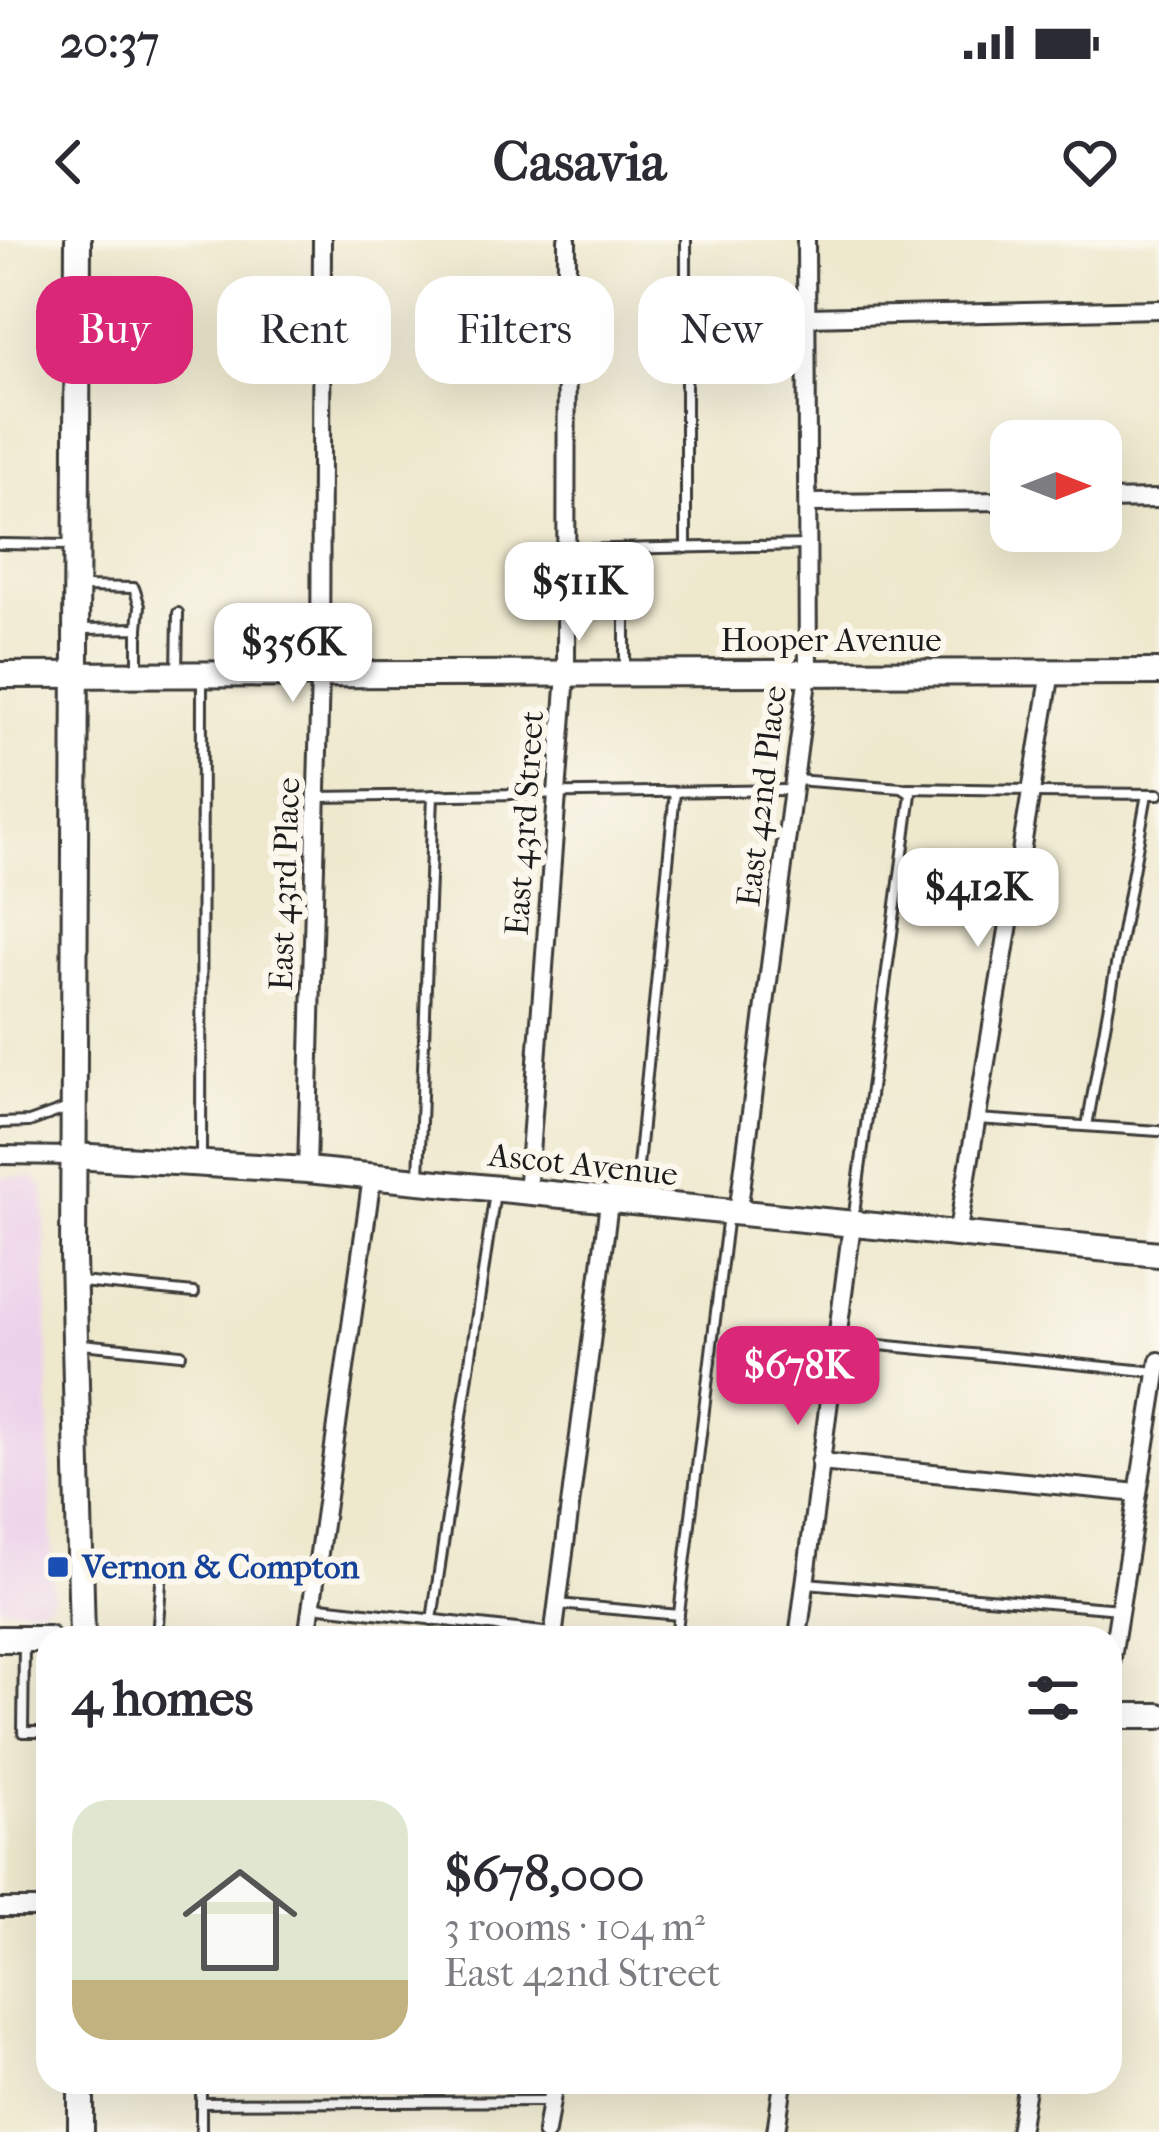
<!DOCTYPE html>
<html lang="en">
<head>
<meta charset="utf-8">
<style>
  :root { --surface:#fff; --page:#f2f2f3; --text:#2b2b33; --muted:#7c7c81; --line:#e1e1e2; --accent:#db2777 }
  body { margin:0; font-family:"IM FELL French Canon",serif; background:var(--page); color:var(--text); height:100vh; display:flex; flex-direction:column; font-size:45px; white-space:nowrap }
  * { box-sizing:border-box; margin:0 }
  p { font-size:39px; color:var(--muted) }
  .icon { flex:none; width:66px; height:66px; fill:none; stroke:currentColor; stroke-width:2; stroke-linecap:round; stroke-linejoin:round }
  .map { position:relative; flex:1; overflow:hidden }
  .details { position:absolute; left:36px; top:1386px; width:1086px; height:468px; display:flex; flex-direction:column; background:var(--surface); border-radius:36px; box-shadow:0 12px 48px #0002 }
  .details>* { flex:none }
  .guide { position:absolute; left:36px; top:36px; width:1089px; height:108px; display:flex; gap:24px }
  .needle { width:78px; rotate:90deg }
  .tools { position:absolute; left:990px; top:180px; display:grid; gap:24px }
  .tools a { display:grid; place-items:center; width:132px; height:132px; border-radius:24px; background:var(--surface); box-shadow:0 12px 48px #0002; font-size:60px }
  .price { position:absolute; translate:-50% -102px; padding:0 27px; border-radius:24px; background:#fff; color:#222; font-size:39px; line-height:78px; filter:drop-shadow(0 3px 6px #0008) }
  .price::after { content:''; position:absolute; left:50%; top:72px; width:36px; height:27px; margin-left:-18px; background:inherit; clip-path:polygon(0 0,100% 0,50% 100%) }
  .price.selected { background:var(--accent); color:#fff }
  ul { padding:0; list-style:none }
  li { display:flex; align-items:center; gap:36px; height:300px; padding:0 36px }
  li+li { border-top:3px solid var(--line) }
  li span { display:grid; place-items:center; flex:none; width:336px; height:240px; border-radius:36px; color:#555 }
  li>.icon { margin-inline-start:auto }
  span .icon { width:144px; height:144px; fill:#fffc; stroke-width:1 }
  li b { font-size:51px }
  h2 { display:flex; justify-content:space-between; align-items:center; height:144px; padding:0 36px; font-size:51px }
  .chip { padding:0 42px; border-radius:36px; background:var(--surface); box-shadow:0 12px 48px #0002; font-size:42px; line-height:108px }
  .chip.selected { background:var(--accent); color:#fff }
  .status { display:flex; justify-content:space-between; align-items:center; height:84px; padding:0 60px; background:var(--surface); direction:ltr }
  .status svg { height:33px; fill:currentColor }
  header { display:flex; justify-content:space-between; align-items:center; height:156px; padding:0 36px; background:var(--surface); font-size:54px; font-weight:700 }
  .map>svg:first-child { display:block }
  .built { fill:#ecd1eb }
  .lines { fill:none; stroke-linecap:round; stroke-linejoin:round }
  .lane-casing { stroke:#3c3b37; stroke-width:14 }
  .street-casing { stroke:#3c3b37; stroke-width:22 }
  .secondary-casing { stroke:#3c3b37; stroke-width:30 }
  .lane { stroke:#fff; stroke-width:8 }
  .street { stroke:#fff; stroke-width:16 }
  .secondary { stroke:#fff; stroke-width:24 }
  .transit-dot { fill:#1a4fb4; stroke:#fbf7ec; stroke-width:4.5 }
  .labels { text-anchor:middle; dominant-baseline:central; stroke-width:12; stroke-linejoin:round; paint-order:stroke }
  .street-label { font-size:33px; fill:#1c1c1c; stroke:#fbf7ec }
  .transit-label { font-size:33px; font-weight:bold; fill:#164399; stroke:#fbf7ec; text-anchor:start }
</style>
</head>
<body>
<div class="status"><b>20:37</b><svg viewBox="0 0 49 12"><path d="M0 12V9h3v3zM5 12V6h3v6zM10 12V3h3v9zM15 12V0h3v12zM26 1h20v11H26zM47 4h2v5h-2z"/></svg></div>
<header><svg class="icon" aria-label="back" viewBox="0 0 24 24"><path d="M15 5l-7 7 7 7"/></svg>Casavia<svg class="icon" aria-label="heart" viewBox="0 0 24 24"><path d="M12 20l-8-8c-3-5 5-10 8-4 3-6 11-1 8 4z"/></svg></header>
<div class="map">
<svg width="1159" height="1892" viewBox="0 0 1159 1892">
  <rect width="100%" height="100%" fill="#fbf7ec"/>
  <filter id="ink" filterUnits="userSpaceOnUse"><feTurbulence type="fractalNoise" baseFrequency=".00833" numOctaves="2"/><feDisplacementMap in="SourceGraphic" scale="24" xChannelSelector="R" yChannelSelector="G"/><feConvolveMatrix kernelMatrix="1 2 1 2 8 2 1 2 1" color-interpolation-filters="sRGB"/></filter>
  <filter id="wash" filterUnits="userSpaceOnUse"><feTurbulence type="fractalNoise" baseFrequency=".004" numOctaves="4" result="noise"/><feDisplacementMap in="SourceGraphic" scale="48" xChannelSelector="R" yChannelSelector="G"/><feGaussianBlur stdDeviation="2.7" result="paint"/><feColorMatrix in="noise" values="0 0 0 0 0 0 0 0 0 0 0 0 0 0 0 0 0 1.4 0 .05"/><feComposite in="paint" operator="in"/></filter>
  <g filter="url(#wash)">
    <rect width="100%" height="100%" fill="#eee8cd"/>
    <!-- built -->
    <polygon class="built" points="0,937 34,937 44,948 53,1359 42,1368 0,1367"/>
  </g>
  <g filter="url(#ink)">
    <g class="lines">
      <!-- lane casing -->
      <g class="lane-casing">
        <g id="lane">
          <polyline points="0,304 70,305"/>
          <polyline points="686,308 686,0"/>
          <polyline points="566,310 807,305"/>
          <polyline points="83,347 134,348 140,366 138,388"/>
          <polyline points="83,389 138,388 138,432"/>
          <polyline points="625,430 625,337 631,333"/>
          <polyline points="177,433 178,373"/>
          <polyline points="795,540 902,548 911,554 853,981"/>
          <polyline points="907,548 1030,550"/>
          <polyline points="1033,553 1159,554"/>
          <polyline points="318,557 789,550"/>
          <polyline points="977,879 1159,891"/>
          <polyline points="0,883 29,882 68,868"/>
          <polyline points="1087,886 1147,554"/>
          <polyline points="201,919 202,442"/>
          <polyline points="419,937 433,555"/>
          <polyline points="635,956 675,552"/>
          <polyline points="81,1042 194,1053"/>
          <polyline points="838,1101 1157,1132"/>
          <polyline points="82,1104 181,1114"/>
          <polyline points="83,1323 162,1329 157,1398"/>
          <polyline points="806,1343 1120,1369"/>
          <polyline points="558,1364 679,1375"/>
          <polyline points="312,1366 552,1393"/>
          <polyline points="432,1380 495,952"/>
          <polyline points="676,1398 728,974"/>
          <polyline points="24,1404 23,1492 48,1492"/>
          <polyline points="201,1863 548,1861"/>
          <polyline points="201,1892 201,1842"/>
        </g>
      </g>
      <!-- street casing -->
      <g class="street-casing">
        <g id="street">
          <polyline points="807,77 1159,69"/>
          <polyline points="1101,260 1159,259"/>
          <polyline points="809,263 1011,261"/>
          <polyline points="0,915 74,916"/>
          <polyline points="307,930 320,434 322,0"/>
          <polyline points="527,954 566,434 567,0"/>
          <polyline points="738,973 808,433 806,0"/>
          <polyline points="957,996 1051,432"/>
          <polyline points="820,1222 1138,1253"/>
          <polyline points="307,1398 372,937"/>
          <polyline points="553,1398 609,963"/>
          <polyline points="798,1398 852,985"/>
          <polyline points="1110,1430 1159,1121"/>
          <polyline points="0,1668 48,1668"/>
          <polyline points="546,1892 554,1842"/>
          <polyline points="776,1892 783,1842"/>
          <polyline points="1019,1892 1027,1842"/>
        </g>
      </g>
      <!-- secondary casing -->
      <g class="secondary-casing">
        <g id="secondary">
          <polyline points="78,0 73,1016 82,1398"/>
          <polyline points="0,435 1159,432"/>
          <polyline points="74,916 307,930 1159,1014"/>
          <polyline points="0,1399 48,1399"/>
          <polyline points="1110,1476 1159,1476"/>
          <polyline points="81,1892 81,1842"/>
        </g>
      </g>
      <!-- lane -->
      <use href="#lane" class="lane"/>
      <!-- street -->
      <use href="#street" class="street"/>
      <!-- secondary -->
      <use href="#secondary" class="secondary"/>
    </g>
  </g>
  <!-- markers -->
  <rect class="transit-dot" x="46" y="1315" width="24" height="24" rx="6"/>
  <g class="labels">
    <!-- street labels -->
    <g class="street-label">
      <text x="831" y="400">Hooper Avenue</text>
      <text transform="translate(762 556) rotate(-83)">East 42nd Place</text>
      <text transform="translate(525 583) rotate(-86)">East 43rd Street</text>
      <text transform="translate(285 644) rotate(-88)">East 43rd Place</text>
      <text transform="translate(583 925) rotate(6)">Ascot Avenue</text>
    </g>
    <!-- transit labels -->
    <g class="transit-label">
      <text x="82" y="1327">Vernon &amp; Compton</text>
    </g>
  </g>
</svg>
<div class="tools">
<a><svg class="needle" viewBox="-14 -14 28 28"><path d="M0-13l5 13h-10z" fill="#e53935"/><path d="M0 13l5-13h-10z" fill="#7c7c81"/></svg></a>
</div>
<b class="price" style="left:579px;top:404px">$511K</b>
<b class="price" style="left:293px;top:465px">$356K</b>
<b class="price" style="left:978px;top:710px">$412K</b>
<b class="price selected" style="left:798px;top:1188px">$678K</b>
<div class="guide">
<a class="chip selected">Buy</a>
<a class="chip">Rent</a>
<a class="chip">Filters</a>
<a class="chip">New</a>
</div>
<section class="details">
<h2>4 homes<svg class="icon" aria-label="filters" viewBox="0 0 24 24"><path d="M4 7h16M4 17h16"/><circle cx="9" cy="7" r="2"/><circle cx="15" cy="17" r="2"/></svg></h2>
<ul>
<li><span style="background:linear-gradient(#dfe7d0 75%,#c2b280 0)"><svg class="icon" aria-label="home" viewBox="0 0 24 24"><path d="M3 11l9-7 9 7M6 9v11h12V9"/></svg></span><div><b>$678,000</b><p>3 rooms · 104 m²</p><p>East 42nd Street</p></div></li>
</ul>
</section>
</div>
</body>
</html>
